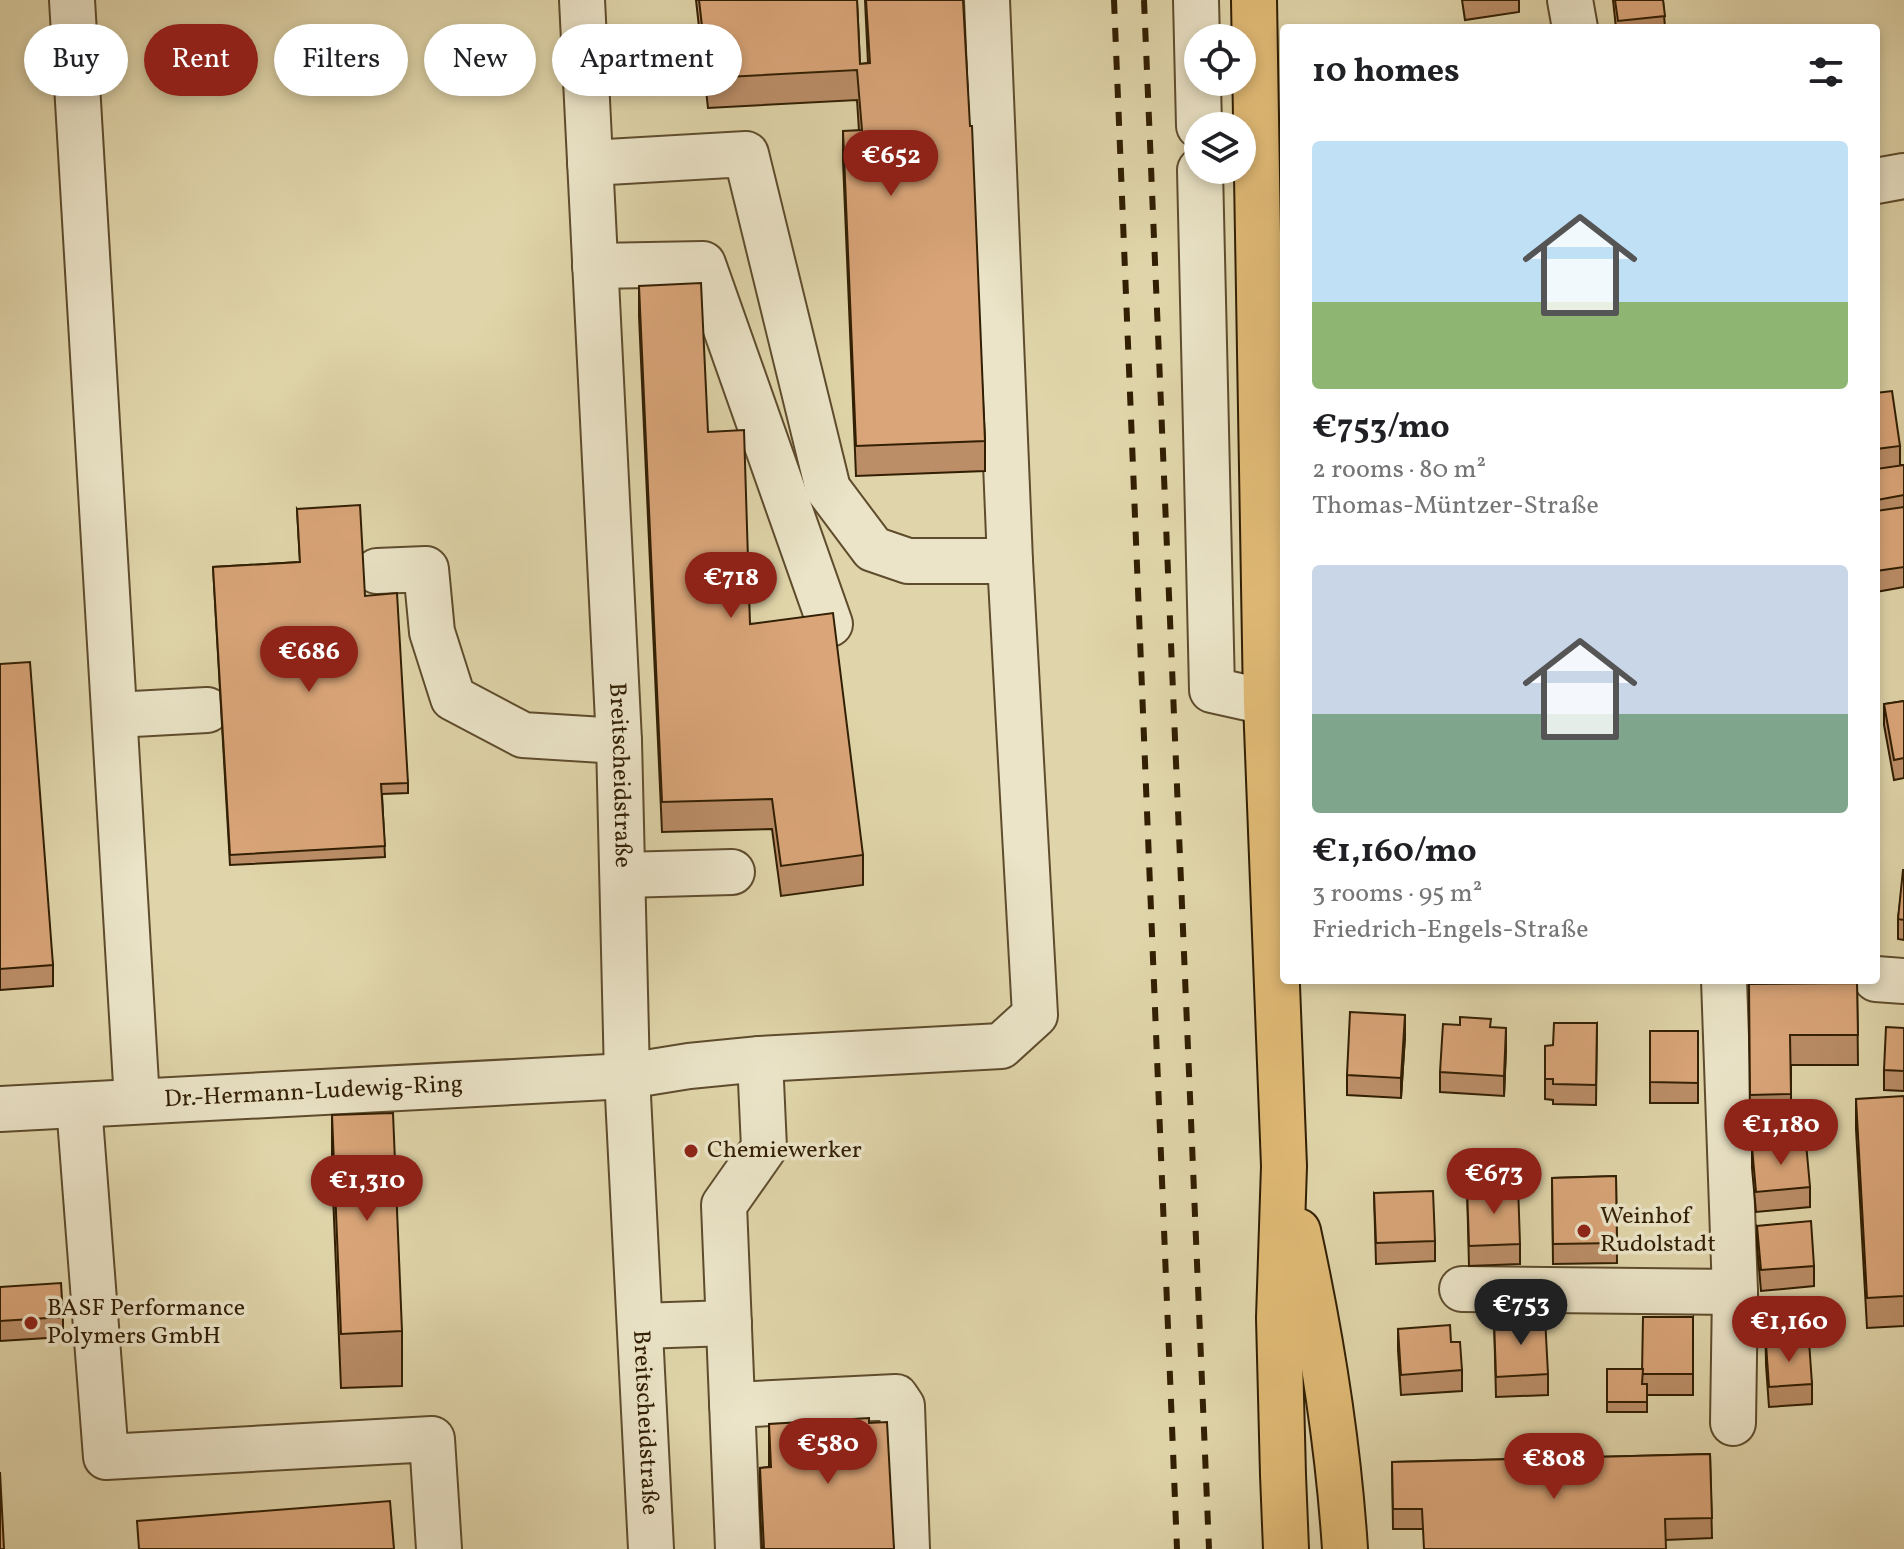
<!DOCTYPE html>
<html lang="en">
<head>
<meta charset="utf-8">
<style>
  :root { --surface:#fff; --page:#f6f6f6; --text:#202124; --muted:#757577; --accent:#8f2418 }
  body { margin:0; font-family:Vollkorn,serif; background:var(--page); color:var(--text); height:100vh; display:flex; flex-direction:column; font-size:30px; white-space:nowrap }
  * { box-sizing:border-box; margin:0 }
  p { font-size:26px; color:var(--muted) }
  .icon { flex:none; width:44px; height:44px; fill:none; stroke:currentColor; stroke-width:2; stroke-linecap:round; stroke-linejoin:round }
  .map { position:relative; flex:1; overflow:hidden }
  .drawer { position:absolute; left:1280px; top:24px; width:600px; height:960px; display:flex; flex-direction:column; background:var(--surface); border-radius:8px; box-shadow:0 4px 12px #0003 }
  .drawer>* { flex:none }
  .banner { position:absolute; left:24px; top:24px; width:760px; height:72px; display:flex; gap:16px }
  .buttons { position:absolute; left:1184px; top:24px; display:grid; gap:16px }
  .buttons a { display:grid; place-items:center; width:72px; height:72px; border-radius:50%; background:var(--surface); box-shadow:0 4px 12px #0003; font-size:40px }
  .price { position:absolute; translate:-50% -68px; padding:0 18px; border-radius:28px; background:var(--accent); color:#fff; font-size:26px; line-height:52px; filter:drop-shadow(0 2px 4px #0008) }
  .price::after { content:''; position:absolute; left:50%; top:48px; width:24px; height:18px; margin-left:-12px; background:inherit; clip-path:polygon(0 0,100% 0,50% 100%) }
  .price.selected { background:#222; color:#fff }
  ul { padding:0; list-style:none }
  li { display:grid; align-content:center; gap:16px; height:424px; padding:0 32px }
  li span { display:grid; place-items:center; height:248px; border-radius:8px; color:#555 }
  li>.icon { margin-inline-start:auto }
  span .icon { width:144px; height:144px; fill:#fffc; stroke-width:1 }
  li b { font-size:34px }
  h2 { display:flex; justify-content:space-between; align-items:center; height:96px; padding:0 32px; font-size:34px }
  .chip { padding:0 28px; border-radius:36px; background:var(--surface); box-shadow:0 4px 12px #0003; font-size:28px; line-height:72px }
  .chip.selected { background:var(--accent); color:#fff }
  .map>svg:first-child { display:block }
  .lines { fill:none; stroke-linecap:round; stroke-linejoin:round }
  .minor-casing { stroke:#5e4c2d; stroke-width:48 }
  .major-casing { stroke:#321f03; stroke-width:48 }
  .minor { stroke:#ebe4c8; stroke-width:44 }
  .major { stroke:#e0ba75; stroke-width:44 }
  .rail { stroke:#321f03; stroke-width:6; stroke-dasharray:14 14; stroke-linecap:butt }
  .wall { fill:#bb8e68; stroke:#321f03; stroke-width:2 }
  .shaded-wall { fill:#987455; stroke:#321f03; stroke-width:2 }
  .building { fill:#d9a579; stroke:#321f03; stroke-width:2 }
  .poi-dot { fill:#8f2418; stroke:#ebe4c8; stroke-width:3 }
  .labels { text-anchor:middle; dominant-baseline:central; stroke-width:7; stroke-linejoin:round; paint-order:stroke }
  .street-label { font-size:24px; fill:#321f03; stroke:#ebe4c8 }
  .poi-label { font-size:24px; fill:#321f03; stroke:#ebe4c8; text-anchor:start }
</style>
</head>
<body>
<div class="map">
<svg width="1904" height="1549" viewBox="0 0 1904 1549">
  <rect width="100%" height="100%" fill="#e0d5aa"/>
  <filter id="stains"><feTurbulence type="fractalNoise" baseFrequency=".0025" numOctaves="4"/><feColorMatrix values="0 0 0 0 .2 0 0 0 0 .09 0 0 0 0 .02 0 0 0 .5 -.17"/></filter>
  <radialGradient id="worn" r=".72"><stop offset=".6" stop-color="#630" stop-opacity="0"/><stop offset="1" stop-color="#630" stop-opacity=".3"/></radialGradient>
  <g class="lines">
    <!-- minor casing -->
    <g class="minor-casing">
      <g id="minor">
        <polyline points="72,0 137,1101"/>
        <path id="s1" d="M582,0l37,741 8,335 24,473"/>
        <polyline points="1196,0 1199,126"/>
        <polyline points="1570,0 1575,28"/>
        <polyline points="590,163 746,154 828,489 873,549 908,561 1010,561"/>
        <polyline points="1200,170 1212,690 1266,702"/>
        <polyline points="1876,181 1904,176"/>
        <polyline points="595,266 703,264 830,624"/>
        <polyline points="377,571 426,569 432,632 453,698 523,735 619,741"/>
        <polyline points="115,715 207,710"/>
        <polyline points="623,875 732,872"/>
        <polyline points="1876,979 1904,981"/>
        <polyline points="1724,980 1735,1292 1733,1423"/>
        <polyline points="79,1105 106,1457 432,1439 439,1549"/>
        <path id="s2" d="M0,1109l627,-33 62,-10 71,-7 241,-13 34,-31 -25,-454 -23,-561"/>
        <polyline points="1462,1289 1735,1292"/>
        <polyline points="640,1326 729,1323"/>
        <polyline points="732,1405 896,1397 902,1406 907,1549"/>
        <polyline points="738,1549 724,1205 764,1148 760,1059"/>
      </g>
    </g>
    <!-- major casing -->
    <g class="major-casing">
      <g id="major">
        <polyline points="1254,0 1266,702 1284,1166 1279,1318 1283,1475 1286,1549"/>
        <path d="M1298,1231c23,105 40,211 47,318"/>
      </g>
    </g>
    <!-- minor -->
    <use href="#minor" class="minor"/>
    <!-- major -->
    <use href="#major" class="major"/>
    <!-- rail -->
    <g class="rail">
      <polyline points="1114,0 1177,1549"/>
      <polyline points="1144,0 1209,1549"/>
    </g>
  </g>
  <!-- wall -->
  <g class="wall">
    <polygon points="696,0 857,0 860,64 868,63 865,0 963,0 985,441 985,471 856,476 843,161 843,131 859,131 857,100 708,108"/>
    <polygon points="1462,0 1519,0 1519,12 1465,20"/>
    <polygon points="1613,0 1663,0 1665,28 1616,28"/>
    <polygon points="639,286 708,432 750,624 863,855 863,885 781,896 772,829 662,832 639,316"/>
    <polygon points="1876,393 1900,446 1900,465 1904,465 1904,587 1876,592"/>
    <polygon points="297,509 365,596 408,783 408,793 382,794 385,857 230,865 213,567 300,562"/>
    <polygon points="0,664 53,965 53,986 0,990"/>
    <polygon points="1904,701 1904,778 1894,780 1884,725 1884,704"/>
    <polygon points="1904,870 1904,940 1898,939 1898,919"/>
    <polygon points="1857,983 1858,1065 1791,1065 1791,1124 1750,1125 1749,984"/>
    <polygon points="1597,1023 1596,1105 1553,1104 1553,1100 1545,1099 1545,1079 1553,1045"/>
    <polygon points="1904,1028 1904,1091 1884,1090 1884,1070"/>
    <rect x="1650" y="1031" width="48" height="72"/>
    <polygon points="1405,1036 1401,1098 1347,1095 1347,1075"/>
    <polygon points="1506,1048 1504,1096 1440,1092 1440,1072"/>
    <polygon points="1856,1099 1904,1104 1904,1326 1867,1328 1856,1129"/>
    <polygon points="332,1115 402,1331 402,1386 341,1388 332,1170"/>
    <polygon points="1752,1147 1810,1187 1810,1207 1756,1212 1752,1168"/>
    <polygon points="1616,1176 1617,1263 1553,1264 1552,1178"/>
    <polygon points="1467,1187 1520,1244 1520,1264 1469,1266"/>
    <polygon points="1374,1193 1435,1241 1435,1261 1376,1264"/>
    <polygon points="1757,1226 1814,1266 1814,1286 1761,1291 1757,1246"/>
    <polygon points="0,1287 63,1317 63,1337 0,1341"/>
    <polygon points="1802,1300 1803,1342 1812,1384 1812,1404 1769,1407 1766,1365 1765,1301"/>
    <polygon points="1693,1317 1693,1395 1647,1395 1647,1412 1607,1412 1607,1369 1643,1369"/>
    <polygon points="1494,1319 1548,1374 1548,1395 1496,1397"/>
    <polygon points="1398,1329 1451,1342 1462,1370 1462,1391 1401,1395 1398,1350"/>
    <polygon points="869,1423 894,1549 762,1549 760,1507 760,1468 769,1467 769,1424"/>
    <polygon points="1710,1454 1712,1538 1665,1540 1422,1529 1393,1529 1392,1462"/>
  </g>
  <!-- shaded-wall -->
  <g class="shaded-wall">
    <polygon points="1405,1015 1405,1036 1401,1098 1401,1078"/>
    <polygon points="1506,1028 1506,1048 1504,1096 1504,1076"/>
  </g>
  <!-- building -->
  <g class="building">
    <polygon points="699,0 857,0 860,64 870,63 866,0 963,0 970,126 972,126 985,441 856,446 843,131 862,130 857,70 708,78"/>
    <polygon points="1615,0 1663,0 1665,16 1618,21"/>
    <polygon points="701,283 708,432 744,430 750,624 833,613 863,855 781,866 772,799 662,802 639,286"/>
    <polygon points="1892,391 1900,446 1876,449 1876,393"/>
    <polygon points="1904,465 1904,495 1877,500 1876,469"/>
    <polygon points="360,505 365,596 397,593 408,783 381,784 385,846 230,855 213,567 300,562 297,509"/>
    <polygon points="1904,507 1904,567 1876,571 1876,511"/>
    <polygon points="30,662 53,965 0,969 0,664"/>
    <polygon points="1904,701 1904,758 1894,760 1884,704"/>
    <polygon points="1903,870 1904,870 1904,920 1898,919"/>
    <polygon points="1857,983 1858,1035 1790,1035 1791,1094 1750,1095 1749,984"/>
    <polygon points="1350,1012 1405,1015 1401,1078 1347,1075"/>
    <polygon points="1460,1017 1491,1019 1490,1027 1506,1028 1504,1076 1440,1072 1443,1024 1460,1025"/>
    <polygon points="1554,1023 1597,1023 1596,1085 1553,1084 1553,1079 1545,1079 1545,1046 1553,1045"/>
    <polygon points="1886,1027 1904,1028 1904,1071 1884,1070"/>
    <polygon points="1650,1031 1698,1031 1698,1083 1650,1082"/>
    <polygon points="1904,1096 1904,1296 1867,1298 1856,1099"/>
    <polygon points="393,1113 402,1331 341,1334 332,1115"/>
    <polygon points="1806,1143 1810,1187 1756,1192 1752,1147"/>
    <polygon points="1616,1176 1617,1243 1553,1244 1552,1178"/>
    <polygon points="1518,1185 1520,1244 1469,1246 1467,1187"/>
    <polygon points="1433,1191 1435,1241 1376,1243 1374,1193"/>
    <polygon points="1811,1221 1814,1266 1761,1270 1757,1226"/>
    <polygon points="61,1283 63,1317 0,1321 0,1287"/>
    <polygon points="1802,1300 1803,1336 1766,1336 1765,1301"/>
    <polygon points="1545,1317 1548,1374 1496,1377 1494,1319"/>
    <polygon points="1643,1317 1693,1317 1693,1374 1642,1374"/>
    <polygon points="1450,1325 1451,1342 1460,1342 1462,1370 1401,1375 1398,1329"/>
    <polygon points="1809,1341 1812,1384 1769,1387 1766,1344"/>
    <polygon points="1607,1369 1643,1369 1642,1384 1647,1384 1647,1402 1607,1402"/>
    <polygon points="869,1418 869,1423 887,1422 894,1549 764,1549 760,1468 771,1467 769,1424"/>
    <polygon points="1710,1454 1712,1518 1665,1519 1666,1549 1424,1549 1422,1509 1393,1509 1392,1462"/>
    <polygon points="0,1472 4,1549 0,1549"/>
    <polygon points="390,1501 394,1549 139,1549 137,1521"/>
  </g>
  <!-- markers -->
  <g class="poi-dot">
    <circle cx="691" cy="1151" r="8"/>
    <circle cx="1584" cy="1231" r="8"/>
    <circle cx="31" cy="1323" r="8"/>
  </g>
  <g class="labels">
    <!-- street labels -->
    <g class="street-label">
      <text stroke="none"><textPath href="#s1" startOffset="776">Breitscheidstraße</textPath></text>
      <text stroke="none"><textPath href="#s2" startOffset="314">Dr.-Hermann-Ludewig-Ring</textPath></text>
      <text stroke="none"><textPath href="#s1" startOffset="1424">Breitscheidstraße</textPath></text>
    </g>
    <!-- poi labels -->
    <g class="poi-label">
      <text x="707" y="1151">Chemiewerker</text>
      <text x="1600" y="1217">Weinhof<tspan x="1600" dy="28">Rudolstadt</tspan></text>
      <text x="47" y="1309">BASF Performance<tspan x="47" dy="28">Polymers GmbH</tspan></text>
    </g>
  </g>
  <rect width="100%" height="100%" filter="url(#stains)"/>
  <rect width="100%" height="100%" fill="url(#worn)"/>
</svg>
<div class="buttons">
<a><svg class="icon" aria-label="locate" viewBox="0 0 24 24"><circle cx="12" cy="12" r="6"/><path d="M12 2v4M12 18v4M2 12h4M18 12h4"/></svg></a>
<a><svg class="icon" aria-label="layers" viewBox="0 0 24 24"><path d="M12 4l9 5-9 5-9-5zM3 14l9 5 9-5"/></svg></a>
</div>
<b class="price" style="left:891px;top:198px">€652</b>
<b class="price" style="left:731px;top:620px">€718</b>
<b class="price" style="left:309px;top:694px">€686</b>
<b class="price" style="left:1781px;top:1167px">€1,180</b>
<b class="price" style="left:1494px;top:1216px">€673</b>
<b class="price" style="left:367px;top:1223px">€1,310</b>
<b class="price selected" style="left:1521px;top:1347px">€753</b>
<b class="price" style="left:1789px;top:1364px">€1,160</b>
<b class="price" style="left:828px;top:1486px">€580</b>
<b class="price" style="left:1554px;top:1501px">€808</b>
<div class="banner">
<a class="chip">Buy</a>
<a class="chip selected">Rent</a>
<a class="chip">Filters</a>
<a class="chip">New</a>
<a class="chip">Apartment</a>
</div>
<section class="drawer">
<h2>10 homes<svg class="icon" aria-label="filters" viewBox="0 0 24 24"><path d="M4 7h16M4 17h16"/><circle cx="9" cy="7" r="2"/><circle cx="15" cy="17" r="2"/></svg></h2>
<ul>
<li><span style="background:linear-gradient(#bfe0f5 65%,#8fb573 0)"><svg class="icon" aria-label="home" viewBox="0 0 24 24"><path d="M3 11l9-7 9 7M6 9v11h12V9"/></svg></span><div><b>€753/mo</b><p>2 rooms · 80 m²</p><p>Thomas-Müntzer-Straße</p></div></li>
<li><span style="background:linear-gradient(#c9d6e8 60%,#7fa58c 0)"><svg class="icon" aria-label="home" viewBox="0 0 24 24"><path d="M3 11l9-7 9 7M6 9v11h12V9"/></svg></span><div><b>€1,160/mo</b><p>3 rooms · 95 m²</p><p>Friedrich-Engels-Straße</p></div></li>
</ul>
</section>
</div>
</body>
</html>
